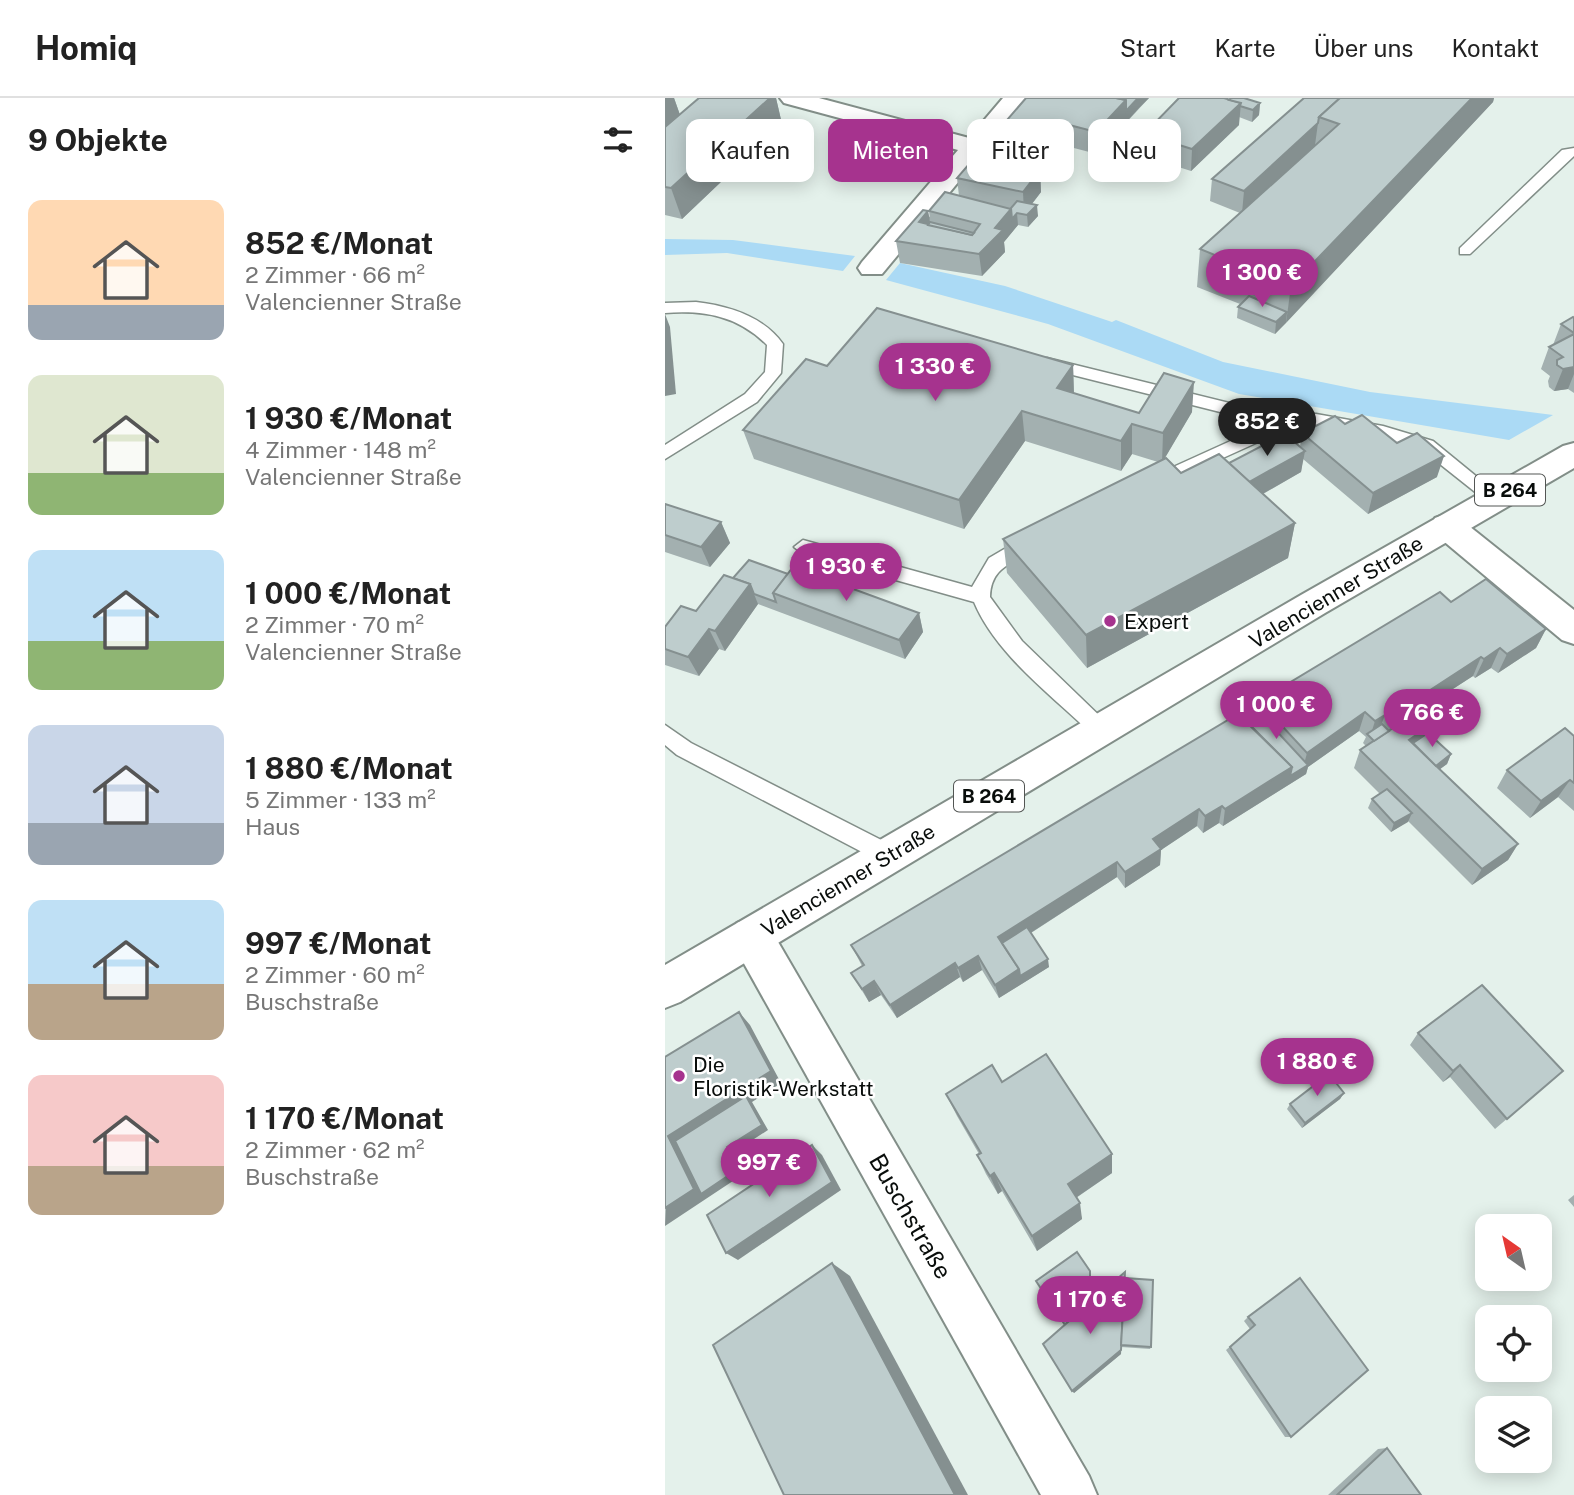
<!DOCTYPE html>
<html lang="de">
<head>
<meta charset="utf-8">
<style>
  :root { --surface:#fff; --page:#f6f6f6; --text:#222; --muted:#767676; --line:#e0e0e0; --accent:#a6338e }
  body { margin:0; font-family:"Public Sans",sans-serif; background:var(--page); color:var(--text); height:100vh; display:flex; flex-direction:column; font-size:26px; white-space:nowrap }
  * { box-sizing:border-box; margin:0 }
  p { font-size:23px; color:var(--muted) }
  .icon { flex:none; width:38px; height:38px; fill:none; stroke:currentColor; stroke-width:2; stroke-linecap:round; stroke-linejoin:round }
  .map { position:relative; flex:1; overflow:hidden }
  .side { display:flex; flex-direction:column; background:var(--surface); width:665px }
  .side>* { flex:none }
  .guide { position:absolute; left:21px; top:21px; width:665px; height:63px; display:flex; gap:14px }
  .needle { width:46px; rotate:326deg }
  .fabs { position:absolute; left:810px; top:1116px; display:grid; gap:14px }
  .fabs a { display:grid; place-items:center; width:77px; height:77px; border-radius:14px; background:var(--surface); box-shadow:0 4px 18px #0003; font-size:35px }
  .price { position:absolute; translate:-50% -60px; padding:0 16px; border-radius:24px; background:var(--accent); color:#fff; font-size:23px; line-height:46px; filter:drop-shadow(0 2px 4px #0008) }
  .price::after { content:''; position:absolute; left:50%; top:42px; width:21px; height:16px; margin-left:-10px; background:inherit; clip-path:polygon(0 0,100% 0,50% 100%) }
  .price.active { background:#222; color:#fff }
  ul { padding:0; list-style:none }
  li { display:flex; align-items:center; gap:21px; height:175px; padding:0 28px }
  li span { display:grid; place-items:center; flex:none; width:196px; height:140px; border-radius:14px; color:#555 }
  li>.icon { margin-inline-start:auto }
  span .icon { width:84px; height:84px; fill:#fffc; stroke-width:1 }
  li b { font-size:30px }
  h2 { display:flex; justify-content:space-between; align-items:center; height:84px; padding:0 28px; font-size:30px }
  .tag { padding:0 24px; border-radius:14px; background:var(--surface); box-shadow:0 4px 18px #0003; font-size:24px; line-height:63px }
  .tag.active { background:var(--accent); color:#fff }
  header { display:flex; align-items:center; gap:42px; box-sizing:border-box; height:98px; padding:0 35px; background:var(--surface); border-bottom:2px solid var(--line) }
  header strong { font-size:33px }
  nav { display:flex; gap:38px; margin-inline-start:auto; font-size:24px }
  main { display:flex; flex:1; min-height:0 }
  .map>svg:first-child { display:block }
  .water { fill:#abdaf5 }
  .lines { fill:none; stroke-linecap:round; stroke-linejoin:round }
  .lane-casing { stroke:#828e88; stroke-width:3 }
  .street-casing { stroke:#828e88; stroke-width:4 }
  .primary-casing { stroke:#828e88; stroke-width:4 }
  .lane { fill:#fff; fill-rule:evenodd }
  .street { fill:#fff; fill-rule:evenodd }
  .primary { fill:#fff; fill-rule:evenodd }
  .wall { fill:#a3b0b0 }
  .shaded-wall { fill:#859090 }
  .building { fill:#becdcd; stroke:#859090; stroke-width:2 }
  .poi-dot { fill:#a6338e; stroke:#fff; stroke-width:2.5 }
  .labels { text-anchor:middle; dominant-baseline:central; stroke-width:5; stroke-linejoin:round; paint-order:stroke }
  .shield { fill:#fff; stroke:#535654; stroke-width:2 }
  .shield-label { font-size:19px; font-weight:bold; fill:#090d0b }
  .street-label { font-size:21px; fill:#090d0b; stroke:#fff }
  .poi-label { font-size:21px; fill:#090d0b; stroke:#fff; text-anchor:start }
  .near-street-label { font-size:24px; fill:#090d0b; stroke:#fff }
</style>
</head>
<body>
<header>
<strong>Homiq</strong>
<nav><a>Start</a><a>Karte</a><a>Über uns</a><a>Kontakt</a></nav>
</header>
<main>
<section class="side">
<h2>9 Objekte<svg class="icon" aria-label="filters" viewBox="0 0 24 24"><path d="M4 7h16M4 17h16"/><circle cx="9" cy="7" r="2"/><circle cx="15" cy="17" r="2"/></svg></h2>
<ul>
<li><span style="background:linear-gradient(#ffd9b3 75%,#9aa5b1 0)"><svg class="icon" aria-label="home" viewBox="0 0 24 24"><path d="M3 11l9-7 9 7M6 9v11h12V9"/></svg></span><div><b>852 €/Monat</b><p>2 Zimmer · 66 m²</p><p>Valencienner Straße</p></div></li>
<li><span style="background:linear-gradient(#dfe7d0 70%,#8fb573 0)"><svg class="icon" aria-label="home" viewBox="0 0 24 24"><path d="M3 11l9-7 9 7M6 9v11h12V9"/></svg></span><div><b>1 930 €/Monat</b><p>4 Zimmer · 148 m²</p><p>Valencienner Straße</p></div></li>
<li><span style="background:linear-gradient(#bfe0f5 65%,#8fb573 0)"><svg class="icon" aria-label="home" viewBox="0 0 24 24"><path d="M3 11l9-7 9 7M6 9v11h12V9"/></svg></span><div><b>1 000 €/Monat</b><p>2 Zimmer · 70 m²</p><p>Valencienner Straße</p></div></li>
<li><span style="background:linear-gradient(#c9d6e8 70%,#9aa5b1 0)"><svg class="icon" aria-label="home" viewBox="0 0 24 24"><path d="M3 11l9-7 9 7M6 9v11h12V9"/></svg></span><div><b>1 880 €/Monat</b><p>5 Zimmer · 133 m²</p><p>Haus</p></div></li>
<li><span style="background:linear-gradient(#bfe0f5 60%,#b9a48a 0)"><svg class="icon" aria-label="home" viewBox="0 0 24 24"><path d="M3 11l9-7 9 7M6 9v11h12V9"/></svg></span><div><b>997 €/Monat</b><p>2 Zimmer · 60 m²</p><p>Buschstraße</p></div></li>
<li><span style="background:linear-gradient(#f6c9c9 65%,#b9a48a 0)"><svg class="icon" aria-label="home" viewBox="0 0 24 24"><path d="M3 11l9-7 9 7M6 9v11h12V9"/></svg></span><div><b>1 170 €/Monat</b><p>2 Zimmer · 62 m²</p><p>Buschstraße</p></div></li>
</ul>
</section>
<div class="map">
<svg width="909" height="1397" viewBox="0 0 909 1397">
  <rect width="100%" height="100%" fill="#e4f1eb"/>
  <!-- water -->
  <g class="water">
    <polygon points="0,141 68,142 190,158 178,173 62,155 0,157"/>
    <polygon points="235,165 340,188 447,224 451,222 558,264 705,294 888,317 844,342 574,296 383,226 221,182"/>
  </g>
  <g class="lines">
    <!-- lane casing -->
    <g class="lane-casing">
      <g id="lane">
        <polygon points="909,50 909,58 805,156 795,156 795,150 897,52"/>
        <path d="M31,204c33,4 67,14 87,42l-2,29 -24,29 -92,57v-14l80,-51 20,-22 2,-27c-29,-29 -62,-35 -102,-32v-10z"/>
        <polygon points="382,260 621,319 651,316 718,328 768,343 839,401 830,407 824,405 756,351 717,340 651,328 624,330 496,388 484,388 481,384 484,380 603,326 376,269 376,261"/>
        <path d="M363,437l6,2 3,5c-14,23 -46,18 -47,55l32,44 86,83 3,6 -3,6h-14c-41,-40 -98,-81 -120,-134l-171,-48 -9,-7 9,-7 169,47 17,-29z"/>
        <polygon points="0,627 26,645 232,750 235,757 232,764 224,767 216,764 12,657 0,647"/>
      </g>
    </g>
    <!-- street casing -->
    <g class="street-casing">
      <g id="street">
        <polygon points="115,0 154,0 304,40 338,0 363,0 217,176 197,176 193,170 197,164 293,52 119,5"/>
        <polygon points="782,416 794,420 909,512 909,546 897,542 770,436 766,428 770,420"/>
        <polygon points="87,820 102,825 424,1378 432,1397 376,1397 72,853 66,839 72,825"/>
      </g>
    </g>
    <!-- primary casing -->
    <g class="primary-casing">
      <polygon id="primary" points="909,345 909,370 660,515 15,904 0,910 0,867 636,497 898,348"/>
    </g>
    <!-- lane -->
    <use href="#lane" class="lane"/>
    <!-- street -->
    <use href="#street" class="street"/>
    <!-- primary -->
    <use href="#primary" class="primary"/>
  </g>
  <!-- wall -->
  <g class="wall">
    <polygon points="0,0 9,0 15,17 34,0 111,0 117,26 17,121 0,117"/>
    <polygon points="361,0 484,0 432,56 405,49 398,58 386,55 373,72 375,72 376,94 367,106 373,118 363,129 353,127 339,144 340,154 317,178 235,165 231,143 263,113 265,124 264,113 294,98 292,80"/>
    <polygon points="639,0 829,0 828,4 610,236 572,220 573,209 575,206 532,189 535,151 575,115 545,103 547,81"/>
    <polygon points="564,2 595,5 594,17 587,24 574,19 574,27 526,73 479,58 479,36"/>
    <polygon points="909,220 909,295 903,291 889,293 884,289 883,283 885,278 876,271 884,249 888,247 896,226"/>
    <polygon points="408,267 409,296 474,315 527,314 499,361 516,375 635,349 637,335 680,326 772,379 703,416 638,361 636,374 598,396 630,425 623,460 422,570 342,475 338,441 493,364 467,356 456,373 360,343 299,431 89,361 78,332"/>
    <polygon points="0,406 56,424 65,445 45,469 0,454"/>
    <polygon points="123,476 254,515 258,534 240,561 93,506 60,553 54,551 34,578 0,567 0,529 31,513 68,480"/>
    <polygon points="786,504 881,531 871,550 833,575 826,570 810,580 808,578 768,604 782,616 773,635 767,639 786,656 782,666 775,671 853,746 843,762 807,787 743,723 726,734 703,710 707,701 715,696 689,670 695,652 701,648 698,645 701,639 694,633 643,669 641,676 558,728 554,725 538,735 532,728 496,752 495,767 460,790 452,779 366,835 384,869 334,900 317,872 298,884 295,879 232,920 216,897 204,904 186,875 197,868 186,847 578,621 592,612 594,603"/>
    <polygon points="909,638 909,713 893,699 865,720 832,690 842,672"/>
    <polygon points="753,935 898,973 830,1031 785,979 778,984 745,947"/>
    <polygon points="337,984 447,1075 411,1100 417,1121 372,1153 337,1093 333,1096 321,1076 312,1057 314,1056 292,1018 281,996"/>
    <polygon points="679,995 675,1001 637,1030 622,1011 625,1006"/>
    <polygon points="909,1097 909,1109 903,1102"/>
    <polygon points="425,1173 426,1185 434,1197 460,1180 486,1249 485,1251 456,1249 456,1256 409,1295 400,1227"/>
    <polygon points="635,1180 626,1339 620,1339 561,1252 585,1231 579,1223 583,1219"/>
    <polygon points="722,1350 756,1397 663,1397 713,1351"/>
  </g>
  <!-- shaded-wall -->
  <g class="shaded-wall">
    <polygon points="0,0 9,0 20,31 0,48"/>
    <polygon points="105,0 111,0 117,26 17,121 6,90"/>
    <polygon points="474,0 484,0 474,10"/>
    <polygon points="474,0 474,10 432,56 431,34 461,2"/>
    <polygon points="807,0 829,0 828,4 621,225 626,188"/>
    <polygon points="576,5 574,27 526,73 527,51"/>
    <polygon points="595,5 594,17 587,24 588,12"/>
    <polygon points="653,25 650,47 577,115 579,93"/>
    <polygon points="404,27 405,49 398,58 397,36"/>
    <polygon points="385,33 386,55 358,90 356,68"/>
    <polygon points="375,72 376,94 359,116 358,94"/>
    <polygon points="372,107 373,118 363,129 362,117"/>
    <polygon points="346,111 352,115 353,127 339,144 340,154 317,178 314,156 330,130"/>
    <polygon points="263,113 267,135 254,124"/>
    <polygon points="622,214 621,225 610,236 611,224"/>
    <polygon points="0,216 5,229 11,296 0,298"/>
    <polygon points="408,267 409,298 392,290"/>
    <polygon points="909,269 909,276 903,291 889,293 898,271"/>
    <polygon points="529,284 527,314 497,365 498,335"/>
    <polygon points="357,313 360,343 299,431 294,402"/>
    <polygon points="467,326 467,356 456,373 456,343"/>
    <polygon points="640,353 636,374 571,411 574,390"/>
    <polygon points="779,358 772,379 703,416 708,395"/>
    <polygon points="56,424 65,445 45,469 36,449"/>
    <polygon points="630,425 623,460 422,570 421,537"/>
    <polygon points="85,486 93,506 60,553 50,533"/>
    <polygon points="254,515 258,534 240,561 234,542"/>
    <polygon points="44,531 54,551 34,578 23,559"/>
    <polygon points="881,531 871,550 833,575 842,556"/>
    <polygon points="835,550 826,570 810,580 819,561"/>
    <polygon points="816,559 808,578 752,614 759,596"/>
    <polygon points="700,614 694,633 643,669 641,676 558,728 560,711 627,669 638,670 642,655"/>
    <polygon points="782,616 773,635 745,654 744,642"/>
    <polygon points="720,617 713,635 705,639 710,623"/>
    <polygon points="786,656 782,666 760,682 764,673"/>
    <polygon points="905,682 893,699 865,720 876,703"/>
    <polygon points="557,708 554,725 538,735 540,718"/>
    <polygon points="534,711 532,728 496,752 495,767 460,790 460,774 488,741"/>
    <polygon points="747,715 743,724 726,734 729,725"/>
    <polygon points="853,746 843,762 807,787 817,771"/>
    <polygon points="452,764 452,779 339,852 333,839"/>
    <polygon points="313,858 317,872 298,884 293,870"/>
    <polygon points="383,861 384,869 334,900 330,887 354,871"/>
    <polygon points="290,865 295,879 232,920 225,907"/>
    <polygon points="209,883 216,897 204,904 197,891"/>
    <polygon points="74,914 85,927 116,985 87,1004 103,1032 69,1054 80,1075 0,1128 3,1038"/>
    <polygon points="795,967 785,979 778,984 788,973"/>
    <polygon points="679,995 675,1001 637,1030 640,1025"/>
    <polygon points="147,1047 157,1057 176,1092 73,1162 61,1155"/>
    <polygon points="447,1056 447,1075 406,1103 403,1086"/>
    <polygon points="329,1075 337,1093 333,1096 325,1078"/>
    <polygon points="415,1105 417,1121 372,1153 367,1138"/>
    <polygon points="167,1165 185,1178 303,1397 290,1397"/>
    <polygon points="460,1174 456,1256 409,1295 407,1293"/>
  </g>
  <!-- building -->
  <g class="building">
    <polygon points="34,0 105,0 6,90 0,89 0,29"/>
    <polygon points="361,0 451,0 461,2 431,34 404,27 397,36 385,33 356,68 375,72 358,94 292,80"/>
    <polygon points="451,0 473,0 461,13 461,2"/>
    <polygon points="514,0 559,0 576,5 527,51 479,36"/>
    <polygon points="566,0 579,0 595,5 588,12 575,8 576,5 564,2"/>
    <polygon points="639,0 675,0 654,19 653,25 579,93 547,81"/>
    <polygon points="675,0 807,0 626,188 535,151 674,26 654,19"/>
    <polygon points="280,94 346,111 330,130 338,132 314,156 231,143 258,112 263,113 254,124 307,137 315,126 264,113"/>
    <polygon points="352,103 372,107 362,117 352,115 347,121 346,110"/>
    <polygon points="265,124 309,135 307,137 263,127"/>
    <polygon points="584,198 622,214 611,224 573,209"/>
    <polygon points="212,210 408,267 392,290 474,315 499,275 529,284 498,335 467,326 456,343 357,313 294,402 78,332 141,261 162,268"/>
    <polygon points="908,219 909,220 909,235 896,226"/>
    <polygon points="909,236 909,269 898,271 892,267 892,262 898,259 884,249"/>
    <polygon points="697,317 732,345 752,335 779,358 708,395 637,335 670,318 680,326"/>
    <polygon points="620,336 640,353 584,384 564,365"/>
    <polygon points="554,356 630,425 421,537 338,441 501,360 516,375"/>
    <polygon points="0,406 56,424 36,449 0,437"/>
    <polygon points="84,462 123,476 108,495 111,504 89,496 85,486 68,480"/>
    <polygon points="128,469 254,515 234,542 108,495"/>
    <polygon points="59,477 85,486 50,533 44,531 23,559 0,551 0,529 16,508 31,513"/>
    <polygon points="821,481 881,531 842,556 835,550 819,561 816,559 759,596 782,616 744,642 853,746 817,771 695,652 731,628 720,617 710,623 700,614 642,655 594,603 775,494 786,504"/>
    <polygon points="592,612 643,667 625,678 627,669 578,620"/>
    <polygon points="573,616 627,669 560,711 557,708 540,718 534,711 488,741 496,751 460,774 452,764 333,839 354,871 330,887 313,858 293,870 290,865 225,907 209,883 197,891 186,875 199,867 186,847"/>
    <polygon points="717,626 724,633 709,643 702,636"/>
    <polygon points="900,630 909,638 909,685 905,682 876,703 842,672"/>
    <polygon points="763,635 786,656 771,668 748,645"/>
    <polygon points="722,691 747,715 729,725 707,701"/>
    <polygon points="362,829 383,861 355,878 354,871 337,845"/>
    <polygon points="817,887 898,973 842,1021 795,967 788,973 753,935"/>
    <polygon points="74,914 106,973 3,1038 29,1091 0,1110 0,959"/>
    <polygon points="381,956 447,1056 403,1086 415,1105 367,1138 329,1075 325,1078 312,1057 316,1055 281,996 327,967 337,984"/>
    <polygon points="664,976 679,995 640,1025 625,1006"/>
    <polygon points="81,998 97,1027 62,1049 73,1071 36,1096 10,1043"/>
    <polygon points="147,1047 167,1084 61,1155 42,1117"/>
    <polygon points="412,1154 425,1173 425,1185 434,1197 400,1227 371,1183"/>
    <polygon points="167,1165 290,1397 119,1397 48,1247"/>
    <polygon points="460,1174 456,1252 407,1293 378,1246"/>
    <polygon points="460,1180 488,1182 486,1249 456,1247"/>
    <polygon points="635,1180 703,1272 626,1339 565,1249 590,1227 583,1219"/>
    <polygon points="722,1350 756,1397 672,1397"/>
  </g>
  <!-- markers -->
  <g class="poi-dot">
    <circle cx="445" cy="523" r="7"/>
    <circle cx="14" cy="978" r="7"/>
  </g>
  <g class="labels">
    <!-- shield labels -->
    <g class="shield">
      <rect x="810" y="376.5" width="70" height="31" rx="5"/>
      <rect x="289" y="682.5" width="70" height="31" rx="5"/>
    </g>
    <g class="shield-label">
      <text x="845" y="392">B 264</text>
      <text x="324" y="698">B 264</text>
    </g>
    <!-- street labels -->
    <g class="street-label">
      <text transform="translate(671 494) rotate(-31)">Valencienner Straße</text>
      <text transform="translate(183 782) rotate(-31)">Valencienner Straße</text>
    </g>
    <!-- poi labels -->
    <g class="poi-label">
      <text x="459" y="523">Expert</text>
      <text x="28" y="966">Die<tspan x="28" dy="24">Floristik-Werkstatt</tspan></text>
    </g>
    <!-- near-street labels -->
    <g class="near-street-label">
      <text transform="translate(246 1118) rotate(60)">Buschstraße</text>
    </g>
  </g>
</svg>
<div class="fabs">
<a><svg class="needle" viewBox="-14 -14 28 28"><path d="M0-13l5 13h-10z" fill="#e53935"/><path d="M0 13l5-13h-10z" fill="#767676"/></svg></a>
<a><svg class="icon" aria-label="locate" viewBox="0 0 24 24"><circle cx="12" cy="12" r="6"/><path d="M12 2v4M12 18v4M2 12h4M18 12h4"/></svg></a>
<a><svg class="icon" aria-label="layers" viewBox="0 0 24 24"><path d="M12 4l9 5-9 5-9-5zM3 14l9 5 9-5"/></svg></a>
</div>
<b class="price" style="left:597px;top:211px">1 300 €</b>
<b class="price" style="left:270px;top:305px">1 330 €</b>
<b class="price active" style="left:602px;top:360px">852 €</b>
<b class="price" style="left:181px;top:505px">1 930 €</b>
<b class="price" style="left:611px;top:643px">1 000 €</b>
<b class="price" style="left:767px;top:651px">766 €</b>
<b class="price" style="left:652px;top:1000px">1 880 €</b>
<b class="price" style="left:104px;top:1101px">997 €</b>
<b class="price" style="left:425px;top:1238px">1 170 €</b>
<div class="guide">
<a class="tag">Kaufen</a>
<a class="tag active">Mieten</a>
<a class="tag">Filter</a>
<a class="tag">Neu</a>
</div>
</div>
</main>
</body>
</html>
